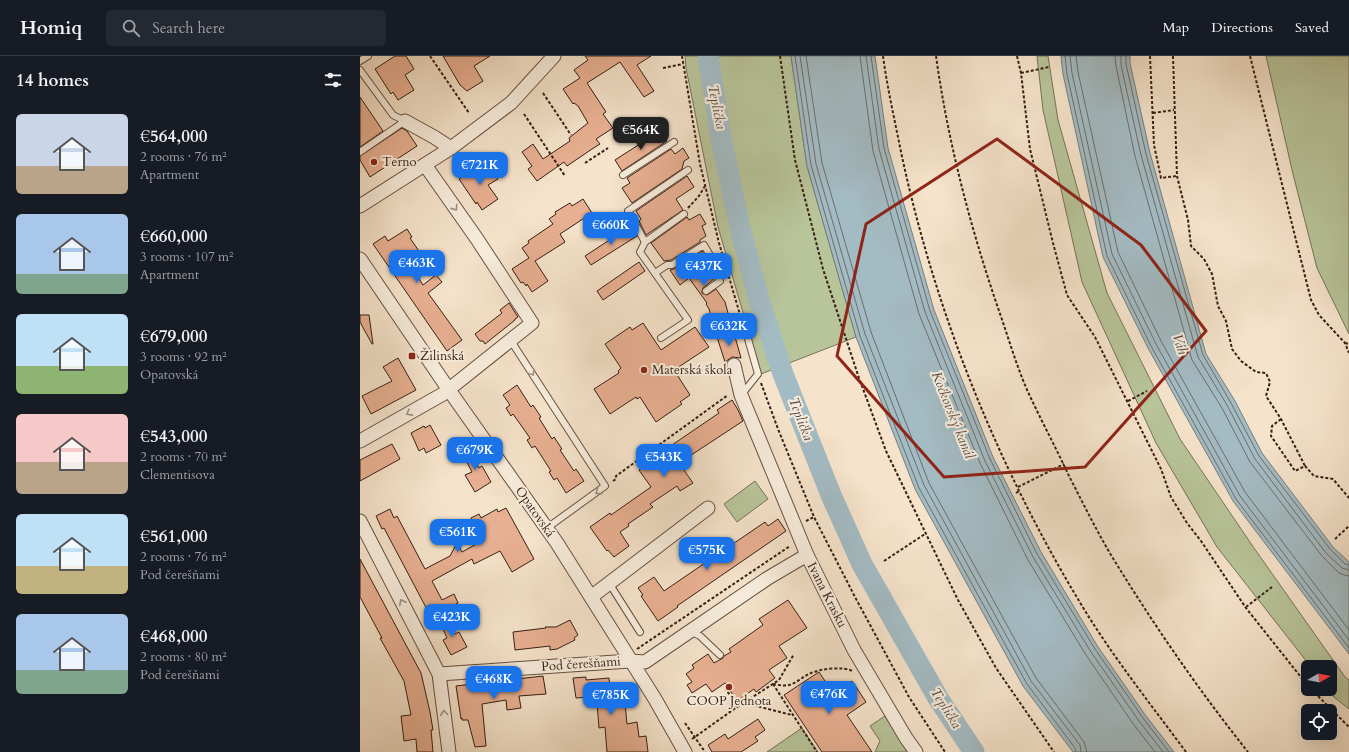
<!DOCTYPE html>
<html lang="en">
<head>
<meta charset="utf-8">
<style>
  :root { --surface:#171b24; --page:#242831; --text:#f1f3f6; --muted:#9ea1a6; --line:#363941; --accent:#1a73e8 }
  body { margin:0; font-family:Cardo,serif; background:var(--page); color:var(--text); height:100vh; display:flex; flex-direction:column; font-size:15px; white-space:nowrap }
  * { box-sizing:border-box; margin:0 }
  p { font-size:13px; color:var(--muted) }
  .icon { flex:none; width:22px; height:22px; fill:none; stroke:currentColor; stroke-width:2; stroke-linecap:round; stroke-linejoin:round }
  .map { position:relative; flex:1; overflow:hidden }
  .drawer { display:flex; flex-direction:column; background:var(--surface); width:360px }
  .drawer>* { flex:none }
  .needle { width:26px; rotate:81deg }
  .tools { position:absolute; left:941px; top:604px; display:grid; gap:8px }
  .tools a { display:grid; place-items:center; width:36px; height:36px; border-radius:6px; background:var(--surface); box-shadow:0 4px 16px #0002; font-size:20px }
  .price { position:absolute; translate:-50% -34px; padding:0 9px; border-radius:8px; background:var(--accent); color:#fff; font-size:13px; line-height:26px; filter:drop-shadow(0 1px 2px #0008) }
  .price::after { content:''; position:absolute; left:50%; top:24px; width:12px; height:9px; margin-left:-6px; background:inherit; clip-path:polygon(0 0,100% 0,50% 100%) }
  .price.active { background:#222; color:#fff }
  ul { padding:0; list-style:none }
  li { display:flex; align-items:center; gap:12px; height:100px; padding:0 16px }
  li span { display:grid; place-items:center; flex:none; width:112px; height:80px; border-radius:6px; color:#555 }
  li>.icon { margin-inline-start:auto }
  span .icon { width:48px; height:48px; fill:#fffc; stroke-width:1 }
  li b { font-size:17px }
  h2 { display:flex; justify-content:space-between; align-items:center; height:48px; padding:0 16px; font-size:17px }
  header { display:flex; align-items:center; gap:24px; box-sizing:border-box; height:56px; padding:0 20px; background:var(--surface); border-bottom:1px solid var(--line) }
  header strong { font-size:19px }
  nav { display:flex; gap:22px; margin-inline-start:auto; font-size:14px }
  .search { width:280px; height:36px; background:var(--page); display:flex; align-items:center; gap:10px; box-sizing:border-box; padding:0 14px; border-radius:6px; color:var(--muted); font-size:15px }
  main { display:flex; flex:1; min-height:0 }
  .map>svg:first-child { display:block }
  .green { fill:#b8c49a; stroke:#777256 }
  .water { fill:#a3bbc3; stroke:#777d7d }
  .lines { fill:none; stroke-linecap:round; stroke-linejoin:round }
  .shore { stroke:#6c6d6b; stroke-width:1 }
  .river { stroke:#a3bbc3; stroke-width:21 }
  .building { fill:#e8b092; stroke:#361f13 }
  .lane-casing { stroke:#665041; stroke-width:8 }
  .street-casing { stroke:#665041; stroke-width:15 }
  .path { stroke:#361f13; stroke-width:2; stroke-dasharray:3 2; stroke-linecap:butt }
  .lane { stroke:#f8eddd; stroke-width:6 }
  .street { stroke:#f8eddd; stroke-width:13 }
  .oneway { stroke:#a19082 }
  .marked { fill:none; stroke:#8f2418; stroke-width:3; stroke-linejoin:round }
  .poi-dot { fill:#8f2418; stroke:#f8eddd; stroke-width:1.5 }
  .labels { text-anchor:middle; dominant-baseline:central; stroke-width:4; stroke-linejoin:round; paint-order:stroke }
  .poi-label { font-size:13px; fill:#361f13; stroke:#f8eddd; text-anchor:start }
  .street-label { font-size:13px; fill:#361f13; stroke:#f8eddd }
  .water-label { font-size:14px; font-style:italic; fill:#574e48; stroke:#f8eddd }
</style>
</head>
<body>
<header>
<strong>Homiq</strong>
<div class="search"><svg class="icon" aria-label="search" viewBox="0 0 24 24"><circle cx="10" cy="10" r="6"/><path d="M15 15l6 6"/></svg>Search here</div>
<nav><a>Map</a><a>Directions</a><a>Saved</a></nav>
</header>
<main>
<section class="drawer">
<h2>14 homes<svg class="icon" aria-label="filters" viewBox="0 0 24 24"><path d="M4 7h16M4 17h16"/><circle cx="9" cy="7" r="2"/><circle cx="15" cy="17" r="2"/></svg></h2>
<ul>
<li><span style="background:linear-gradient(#c9d6e8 65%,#b9a48a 0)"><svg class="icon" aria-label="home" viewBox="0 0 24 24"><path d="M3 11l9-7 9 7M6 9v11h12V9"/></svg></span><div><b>€564,000</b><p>2 rooms · 76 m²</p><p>Apartment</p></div></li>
<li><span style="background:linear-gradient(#a9c7e8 75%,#7fa58c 0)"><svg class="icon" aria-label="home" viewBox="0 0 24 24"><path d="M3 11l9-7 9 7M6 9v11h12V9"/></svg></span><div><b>€660,000</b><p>3 rooms · 107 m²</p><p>Apartment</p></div></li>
<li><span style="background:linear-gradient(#bfe0f5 65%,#8fb573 0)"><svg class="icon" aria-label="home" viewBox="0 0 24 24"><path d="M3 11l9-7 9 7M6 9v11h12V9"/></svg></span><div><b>€679,000</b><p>3 rooms · 92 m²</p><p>Opatovská</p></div></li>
<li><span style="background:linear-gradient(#f6c9c9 60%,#b9a48a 0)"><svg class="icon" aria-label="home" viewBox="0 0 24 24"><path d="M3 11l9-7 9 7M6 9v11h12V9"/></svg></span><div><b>€543,000</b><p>2 rooms · 70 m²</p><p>Clementisova</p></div></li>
<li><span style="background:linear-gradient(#bfe0f5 65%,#c2b280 0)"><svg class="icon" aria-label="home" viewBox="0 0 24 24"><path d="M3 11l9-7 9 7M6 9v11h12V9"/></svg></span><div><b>€561,000</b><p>2 rooms · 76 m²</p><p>Pod čerešňami</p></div></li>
<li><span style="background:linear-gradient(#a9c7e8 70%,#7fa58c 0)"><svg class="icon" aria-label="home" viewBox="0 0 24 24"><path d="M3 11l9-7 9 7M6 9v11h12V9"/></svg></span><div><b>€468,000</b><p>2 rooms · 80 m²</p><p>Pod čerešňami</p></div></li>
</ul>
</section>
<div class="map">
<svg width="989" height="696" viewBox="0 0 989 696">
  <rect width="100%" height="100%" fill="#f5e3cb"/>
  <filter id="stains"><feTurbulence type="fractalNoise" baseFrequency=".005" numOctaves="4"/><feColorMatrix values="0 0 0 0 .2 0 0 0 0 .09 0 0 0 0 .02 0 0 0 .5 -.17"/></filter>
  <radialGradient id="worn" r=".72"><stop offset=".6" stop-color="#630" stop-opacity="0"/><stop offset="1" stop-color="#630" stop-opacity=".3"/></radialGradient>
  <!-- green -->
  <g class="green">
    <polygon points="325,0 431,0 447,110 496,281 401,318 358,171 326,12"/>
    <polygon points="677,0 688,0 698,64 747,237 820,383 894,492 985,621 989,624 989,653 974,641 968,633 970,633 970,611 951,611 857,491 796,387 722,226 683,54"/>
    <polygon points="906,0 989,0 989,278 957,212 933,118"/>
    <polygon points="395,425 408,443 377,466 364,448"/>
    <polygon points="525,660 548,696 515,696 520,685 510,670"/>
    <polygon points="442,672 458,696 407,696"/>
  </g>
  <!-- water -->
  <g class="water">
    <polygon points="431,0 515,0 528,92 574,254 633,401 681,496 738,591 786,660 814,696 713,696 663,630 555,433 496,281 447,110"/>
    <polygon points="701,0 770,0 770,7 790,97 846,298 875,345 902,397 973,491 989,506 989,598 873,445 788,292 743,201 703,18"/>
  </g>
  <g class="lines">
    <!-- shore -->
    <g class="shore">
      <polyline points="435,0 451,109 500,280 559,432 667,628 715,692 716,696"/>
      <polyline points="440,0 456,108 505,278 564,429 671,625 720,689 721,696"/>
      <polyline points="446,0 462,107 511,276 569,427 676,622 724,686 727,696"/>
      <polyline points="500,0 513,95 559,258 620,407 668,504 726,599 774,669 795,696"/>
      <polyline points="506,0 519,93 565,256 625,405 673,501 731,596 779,665 803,696"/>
      <polyline points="511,0 524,92 570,255 630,403 677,498 735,593 783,662 809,696"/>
      <polyline points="705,0 707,18 747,200 791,290 876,443 989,592"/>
      <polyline points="710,0 712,17 752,198 796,288 880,440 989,584"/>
      <polyline points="716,0 718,16 758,196 801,285 885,436 989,574"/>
      <polyline points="755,0 756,10 775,100 832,304 862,352 890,406 962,500 979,517 984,519 989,520"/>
      <polyline points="761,0 761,9 781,99 838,301 867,349 895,403 966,497 982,512 989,514"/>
      <polyline points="766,0 766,8 786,98 843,299 871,347 899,400 970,493 985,508 989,509"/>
    </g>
    <!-- river -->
    <polyline class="river" points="348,0 361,82 379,168 399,244 423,318 471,439 502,508 578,642 614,696"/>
  </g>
  <!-- building -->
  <g class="building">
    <polygon points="35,0 46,0 54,13 45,19 54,34 38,44 33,36 31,38 15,13"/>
    <polygon points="83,0 130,0 114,10 123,25 107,35 100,29"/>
    <polygon points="225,0 291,0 277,9 294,35 284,41 260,6 227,27 246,56 243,58 253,72 236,83 240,88 232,93 207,110 204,106 177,125 168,113 172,110 162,96 173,88 183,103 210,85 209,82 228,67 218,50 214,47 213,48 203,33 220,22 214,14 228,4"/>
    <polygon points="0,41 23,75 0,91"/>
    <polygon points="42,72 47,75 57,90 10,121 0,104 0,100"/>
    <polygon points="300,75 307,85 262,115 255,104"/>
    <polygon points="323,92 329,102 324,105 322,113 272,147 262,132 270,127 267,122 311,93 315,98"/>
    <polygon points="127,107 138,123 128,129 138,143 122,154 117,146 116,148 99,123 119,110 120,112"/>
    <polygon points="327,120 334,131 316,143 323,154 286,179 279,165 281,163 276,155"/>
    <polygon points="223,143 232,157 200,178 205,186 175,205 188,225 172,236 167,228 166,230 163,226 161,227 152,213 169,202 162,192 169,187 168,185 193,168 189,163 196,158 195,156 210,147 212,150"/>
    <polygon points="340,158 346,168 342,170 346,180 340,184 340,186 311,204 304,205 291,187 327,161 329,164"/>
    <polygon points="271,170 277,180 231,209 225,200"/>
    <polygon points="47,173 52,181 50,182 65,204 52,212 63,229 76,219 82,226 68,237 102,284 87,295 13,188 25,180 28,185"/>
    <polygon points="342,195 350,209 349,210 355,222 343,232 342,235 342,237 347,239 356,233 365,246 371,268 355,275 349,253 346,248 347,247 329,222 320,229 310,214 314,213"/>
    <polygon points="279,206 285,215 243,244 237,235"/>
    <polygon points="149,247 158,261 155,263 155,264 125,288 123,285 120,285 115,278 142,257 140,254"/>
    <polygon points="0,259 9,259 13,288 12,288 0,266"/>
    <polygon points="283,267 301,294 335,271 349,291 314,314 330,339 320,346 322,348 296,366 280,341 277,343 276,341 250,358 234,333 259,317 258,315 261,312 245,288 270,271 272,274"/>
    <polygon points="374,277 381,302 372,301 365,306 357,281 360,281"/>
    <polygon points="38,302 56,334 11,358 2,340 32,325 23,311"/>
    <polygon points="157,329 171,351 173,349 181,361 179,362 192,383 194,381 202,393 200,394 214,415 216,413 224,425 206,437 197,422 194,424 189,416 191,415 175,390 172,392 167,384 170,382 153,358 151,360 146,352 150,349 143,339"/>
    <polygon points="372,344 378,354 383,365 319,407 333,427 320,435 317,430 290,448 293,451 268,468 269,470 260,476 269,490 254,501 248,494 247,495 230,471 250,457 251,459 291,431 279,414 291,406 293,410 316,394 312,389 359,357 357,354"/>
    <polygon points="70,369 81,389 66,397 64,392 59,395 51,377 64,370 65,372"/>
    <polygon points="32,388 40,403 0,425 0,404"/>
    <polygon points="108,389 119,412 122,410 131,426 115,436 105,419 112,416 100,393"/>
    <polygon points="146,452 174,503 152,516 140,495 114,508 112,503 72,525 82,544 94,538 98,547 71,561 24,472 22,473 16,460 30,453 34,462 37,460 65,513 90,500 97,487 102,496 120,486 112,470 114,469 111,462 119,458 121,462 137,453 138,456"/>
    <polygon points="418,463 426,475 317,550 318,551 298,565 281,540 283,539 278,532 294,521 304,535 405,466 408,470"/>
    <polygon points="0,503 61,617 70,656 73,674 71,674 73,696 57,696 56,683 44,685 41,660 51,659 44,625 20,582 22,582 0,541"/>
    <polygon points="428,544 447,572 419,590 427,602 409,614 415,622 396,636 394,633 377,645 365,627 352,636 346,628 332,637 327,629 332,626 326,618 334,612 332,609 348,598 354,607 363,602 364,600 371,596 369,593 403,569 399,563"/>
    <polygon points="85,560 95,578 99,576 107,591 91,599 83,584 87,582 79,564"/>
    <polygon points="210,564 218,579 214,582 215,584 197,593 190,594 190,590 155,594 153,576 186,572 185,571 196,571"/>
    <polygon points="459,616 473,637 492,625 506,646 487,659 512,696 462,696 424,639"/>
    <polygon points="183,620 186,638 159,640 161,652 147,654 146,644 122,648 126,690 115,691 108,664 102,664 102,662 101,663 96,630"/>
    <polygon points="226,621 226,624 249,622 251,644 259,643 260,647 265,647 267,668 277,666 279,681 286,680 288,696 247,696 245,671 239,672 237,647 229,647 229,641 216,642 213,622"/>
    <polygon points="398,663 405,674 395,681 398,685 381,696 352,696 348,689 365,678 368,683"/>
  </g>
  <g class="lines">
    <!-- lane casing -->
    <g class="lane-casing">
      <g id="lane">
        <polyline points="0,5 8,0"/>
        <polyline points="0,14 33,59 45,65 0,96"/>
        <polyline points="263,119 314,86"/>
        <polyline points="285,186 268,155 328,114"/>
        <polyline points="295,217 307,209 312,209 344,189 355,208 360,225 346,235"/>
        <polyline points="359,277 384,269 398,318 382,338"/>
        <polyline points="301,282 328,264 280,196 285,186 324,158"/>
        <polyline points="151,285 245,430 187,472"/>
        <polyline points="249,527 280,576"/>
        <polyline points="330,575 340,580 360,599"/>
      </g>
    </g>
    <!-- street casing -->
    <g class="street-casing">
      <g id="street">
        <polyline points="45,65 74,81 91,92"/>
        <polyline points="0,150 91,92 151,47 194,0"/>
        <polyline points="0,203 89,334 197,487 295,643 325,696"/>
        <polyline points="374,309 381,339 447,499"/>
        <polyline points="0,385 83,338 172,267 117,183 65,109"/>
        <polyline points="0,465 79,618 89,696"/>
        <polyline points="231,541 348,452"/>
        <polyline points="79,618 270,605 285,606 408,522 447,499 494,594 546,682 556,696"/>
      </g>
    </g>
    <!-- path -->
    <g class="path">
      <polyline points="70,0 109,57"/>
      <polyline points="322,0 340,108 359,187 381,262"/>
      <polyline points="420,0 435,104 463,213 499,322 526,395 598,544 636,612 694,696"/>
      <path d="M523,0c4,30 11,61 17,91 34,164 99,324 187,467 30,48 65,92 99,138"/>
      <path d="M576,0c12,86 34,170 62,252 10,28 18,57 30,84 13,28 28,56 41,84 16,31 31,62 50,92 39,63 82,125 129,184"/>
      <polyline points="657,0 661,17 670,93 693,187 707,239 735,281 801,413 811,441 827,467 841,485 886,552 948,630"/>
      <polyline points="790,0 794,89 801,122 817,120"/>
      <polyline points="813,0 817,120 828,164 831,190 844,203 852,218 858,250 866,265 872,293 881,305 896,316 906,317 910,326 906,340 921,363 945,410"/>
      <polyline points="890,0 951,244 959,259 985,287 989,297"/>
      <polyline points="303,12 323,8"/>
      <polyline points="661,17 689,11"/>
      <polyline points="183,37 211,79"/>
      <polyline points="793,57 814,54"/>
      <polyline points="164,58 205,120"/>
      <polyline points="225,107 248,92"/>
      <polyline points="328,152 339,140 345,130"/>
      <polyline points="985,287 989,288"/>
      <polyline points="401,327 418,373 454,461 495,541 549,641 585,696"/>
      <polyline points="768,345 787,335"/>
      <polyline points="921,363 912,370 911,380 935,415 945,410 954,420 973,423 989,442"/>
      <polyline points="253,425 256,423 256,420 368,339"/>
      <polyline points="658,431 704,408"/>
      <polyline points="656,437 659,435"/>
      <polyline points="446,465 454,461"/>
      <polyline points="975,483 989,470"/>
      <polyline points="524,505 565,478"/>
      <polyline points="886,551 912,531"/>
      <polyline points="277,593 430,490"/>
      <path d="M413,628c5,1 11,2 16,1 8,-2 14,-9 22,-12 9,-4 32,-7 41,-2"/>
      <polyline points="413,628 457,696"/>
      <polyline points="951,633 989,671"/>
      <polyline points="384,647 432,659"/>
      <polyline points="377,651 419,624 434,598"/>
      <polyline points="325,667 345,696"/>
      <polyline points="332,683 377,651 366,633"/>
    </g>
    <!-- lane -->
    <use href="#lane" class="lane"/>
    <!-- street -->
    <use href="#street" class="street"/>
  </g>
  <!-- one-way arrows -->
  <defs><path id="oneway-chevron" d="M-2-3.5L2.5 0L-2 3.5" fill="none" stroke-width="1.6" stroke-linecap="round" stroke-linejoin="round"/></defs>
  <g class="oneway">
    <use href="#oneway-chevron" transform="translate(95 152) rotate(55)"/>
    <use href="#oneway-chevron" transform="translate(172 317) rotate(57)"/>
    <use href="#oneway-chevron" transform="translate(49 357) rotate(151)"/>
    <use href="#oneway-chevron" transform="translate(238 436) rotate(144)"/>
    <use href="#oneway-chevron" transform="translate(42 546) rotate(-117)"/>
    <use href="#oneway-chevron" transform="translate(84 657) rotate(-97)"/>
  </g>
  <!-- marked area -->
  <path class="marked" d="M637,83l144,106 65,86 -121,136 -141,10 -107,-121 29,-132z"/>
  <!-- markers -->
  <g class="poi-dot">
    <circle cx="14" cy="106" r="4"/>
    <rect x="48" y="296" width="8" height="8" rx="2"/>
    <circle cx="284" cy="314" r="4"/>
    <circle cx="369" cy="631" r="4"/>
  </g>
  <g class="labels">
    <!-- poi labels -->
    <g class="poi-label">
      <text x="22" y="106">Terno</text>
      <text x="60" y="300">Žilinská</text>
      <text x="292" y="314">Materská škola</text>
      <text x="369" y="645" text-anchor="middle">COOP Jednota</text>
    </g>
    <!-- street labels -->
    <g class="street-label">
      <text transform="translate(175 456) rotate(55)">Opatovská</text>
      <text transform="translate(467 539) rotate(63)">Ivana Krasku</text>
      <text transform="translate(221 608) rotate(-4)">Pod čerešňami</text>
    </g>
    <!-- water labels -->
    <g class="water-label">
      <text transform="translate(357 51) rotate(79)">Teplička</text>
      <text transform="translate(820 288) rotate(72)">Váh</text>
      <text transform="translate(593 359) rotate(68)">Kočkovský kanál</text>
      <text transform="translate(441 363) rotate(69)">Teplička</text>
      <text transform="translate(586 652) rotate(58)">Teplička</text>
    </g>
  </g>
  <rect width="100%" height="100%" filter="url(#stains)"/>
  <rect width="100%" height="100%" fill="url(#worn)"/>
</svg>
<div class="tools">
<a><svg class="needle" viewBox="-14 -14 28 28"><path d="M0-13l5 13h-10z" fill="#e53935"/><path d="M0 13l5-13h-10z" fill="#9ea1a6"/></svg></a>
<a><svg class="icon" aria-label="locate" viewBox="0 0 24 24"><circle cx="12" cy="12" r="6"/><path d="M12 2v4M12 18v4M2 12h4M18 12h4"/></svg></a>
</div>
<b class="price active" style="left:281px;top:95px">€564K</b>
<b class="price" style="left:120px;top:130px">€721K</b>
<b class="price" style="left:251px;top:190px">€660K</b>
<b class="price" style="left:57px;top:228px">€463K</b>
<b class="price" style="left:344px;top:231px">€437K</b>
<b class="price" style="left:369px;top:291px">€632K</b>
<b class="price" style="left:115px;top:415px">€679K</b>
<b class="price" style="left:304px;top:422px">€543K</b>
<b class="price" style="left:98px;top:497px">€561K</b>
<b class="price" style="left:347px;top:515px">€575K</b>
<b class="price" style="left:92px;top:582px">€423K</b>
<b class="price" style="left:134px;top:644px">€468K</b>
<b class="price" style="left:469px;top:659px">€476K</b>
<b class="price" style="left:251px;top:660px">€785K</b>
</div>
</main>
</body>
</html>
